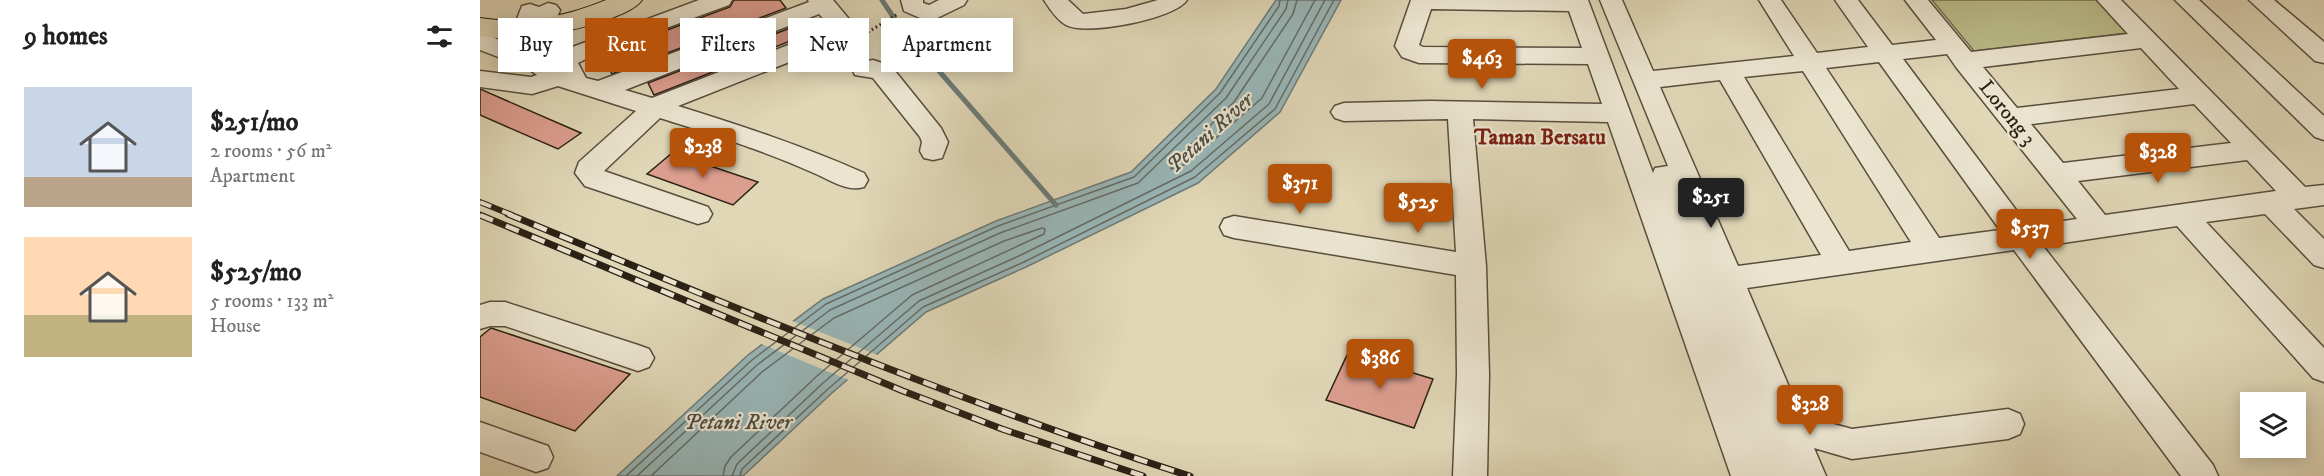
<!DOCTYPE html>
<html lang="en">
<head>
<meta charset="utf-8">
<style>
  :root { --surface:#fff; --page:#f6f6f6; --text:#222; --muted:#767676; --accent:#b45309 }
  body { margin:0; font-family:"IM FELL DW Pica",serif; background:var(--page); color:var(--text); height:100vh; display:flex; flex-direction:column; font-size:22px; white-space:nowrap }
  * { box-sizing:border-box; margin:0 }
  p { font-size:20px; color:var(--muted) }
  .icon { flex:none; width:33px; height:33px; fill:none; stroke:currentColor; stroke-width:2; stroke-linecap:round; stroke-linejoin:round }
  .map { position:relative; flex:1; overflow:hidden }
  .side { display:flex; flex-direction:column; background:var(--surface); width:480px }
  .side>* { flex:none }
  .guide { position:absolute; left:18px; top:18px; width:570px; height:54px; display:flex; gap:12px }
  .buttons { position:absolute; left:1760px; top:392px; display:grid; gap:12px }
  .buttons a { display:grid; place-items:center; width:66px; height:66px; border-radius:0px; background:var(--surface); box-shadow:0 3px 15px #0003; font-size:30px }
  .price { position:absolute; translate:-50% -51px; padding:0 14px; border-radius:6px; background:var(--accent); color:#fff; font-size:20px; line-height:39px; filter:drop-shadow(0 2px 3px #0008) }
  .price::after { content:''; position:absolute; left:50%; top:36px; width:18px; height:14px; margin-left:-9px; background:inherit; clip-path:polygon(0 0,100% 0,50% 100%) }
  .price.selected { background:#222; color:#fff }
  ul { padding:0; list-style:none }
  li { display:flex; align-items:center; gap:18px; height:150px; padding:0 24px }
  li span { display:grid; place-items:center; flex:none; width:168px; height:120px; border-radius:0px; color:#555 }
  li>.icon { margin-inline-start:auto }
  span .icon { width:72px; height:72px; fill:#fffc; stroke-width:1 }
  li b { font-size:26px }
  h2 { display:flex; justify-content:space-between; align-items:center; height:72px; padding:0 24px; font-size:26px }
  .pill { padding:0 21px; border-radius:0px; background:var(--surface); box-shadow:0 3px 15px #0003; font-size:21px; line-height:54px }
  .pill.selected { background:var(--accent); color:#fff }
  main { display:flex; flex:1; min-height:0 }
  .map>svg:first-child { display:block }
  .green { fill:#babc89; stroke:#726e4f; stroke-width:1.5 }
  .water { fill:#99b7b9; stroke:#6d7b77; stroke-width:1.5 }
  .pier { fill:#e0d7b7 }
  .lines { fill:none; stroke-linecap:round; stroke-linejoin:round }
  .shore { stroke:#626c67; stroke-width:1.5 }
  .stream { stroke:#6d7b77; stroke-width:5 }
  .building { fill:#dc9e8f; stroke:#2b2115; stroke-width:1.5 }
  .minor-casing { stroke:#584e3e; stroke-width:3 }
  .major-casing { stroke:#2b2115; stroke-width:2 }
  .path { stroke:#2b2115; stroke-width:3; stroke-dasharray:1.5 3; stroke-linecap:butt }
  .minor { fill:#ebe5d0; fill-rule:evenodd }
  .major { fill:#e0d7b7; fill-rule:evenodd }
  .rail-far1-casing { stroke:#2b2115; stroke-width:6 }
  .rail-casing { stroke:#2b2115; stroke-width:7 }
  .rail-far1 { stroke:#ebe5d0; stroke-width:4; stroke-dasharray:12; stroke-linecap:butt }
  .rail { stroke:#ebe5d0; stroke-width:4.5; stroke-dasharray:14; stroke-linecap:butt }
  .labels { text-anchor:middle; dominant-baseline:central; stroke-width:4.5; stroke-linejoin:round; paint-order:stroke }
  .street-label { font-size:21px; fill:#2b2115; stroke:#ebe5d0 }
  .water-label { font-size:22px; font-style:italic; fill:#4c4e46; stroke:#ebe5d0 }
  .neighbourhood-label { font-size:22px; font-weight:bold; fill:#7a1f14; stroke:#ebe5d0 }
</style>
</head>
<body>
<main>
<section class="side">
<h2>9 homes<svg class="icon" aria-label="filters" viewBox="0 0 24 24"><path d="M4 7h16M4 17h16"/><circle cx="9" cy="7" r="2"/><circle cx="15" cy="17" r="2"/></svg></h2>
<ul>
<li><span style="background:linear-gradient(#c9d6e8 75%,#b9a48a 0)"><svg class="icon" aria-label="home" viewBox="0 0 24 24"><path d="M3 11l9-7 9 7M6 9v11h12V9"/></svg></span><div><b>$251/mo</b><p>2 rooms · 56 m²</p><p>Apartment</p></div></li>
<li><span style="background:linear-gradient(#ffd9b3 65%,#c2b280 0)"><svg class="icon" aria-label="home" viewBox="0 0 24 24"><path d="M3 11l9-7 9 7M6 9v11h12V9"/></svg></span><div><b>$525/mo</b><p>5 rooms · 133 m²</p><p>House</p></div></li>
</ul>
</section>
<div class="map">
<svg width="1844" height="476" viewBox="0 0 1844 476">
  <rect width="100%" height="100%" fill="#e0d7b7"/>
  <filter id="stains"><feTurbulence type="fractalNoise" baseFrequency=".00333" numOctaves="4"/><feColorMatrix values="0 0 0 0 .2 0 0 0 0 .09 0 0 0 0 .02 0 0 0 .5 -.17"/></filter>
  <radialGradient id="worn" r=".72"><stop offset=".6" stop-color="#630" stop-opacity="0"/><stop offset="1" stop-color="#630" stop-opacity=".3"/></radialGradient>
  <!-- green -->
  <polygon class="green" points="1452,0 1618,0 1648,33 1494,51"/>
  <!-- water -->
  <polygon class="water" points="796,0 861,0 800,112 718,183 546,267 446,312 352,393 263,476 137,476 268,355 343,299 516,221 651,172 736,89"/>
  <!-- pier -->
  <polygon class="pier" points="310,320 400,356 371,381 279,343"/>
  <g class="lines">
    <!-- shore -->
    <g class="shore">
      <polyline points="817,0 813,14 754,102 691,164 691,169 706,164 782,98 835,0"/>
      <polyline points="146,476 272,360 346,304 518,226 654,177 740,93 799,6 800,0"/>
      <polyline points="157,476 277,365 350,310 520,233 658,183 746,98 806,9 808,0"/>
      <polyline points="171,476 282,372 354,318 524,241 562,228 565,229 564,234 432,295 337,376 251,457 245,466 243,476"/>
      <polyline points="252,476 257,464 343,383 439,301 541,255 711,171 789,104 845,0"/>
      <polyline points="260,476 262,469 348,389 443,307 544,262 715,177 795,109 854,0"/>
    </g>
    <!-- stream -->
    <polyline class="stream" points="402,0 418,24 576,205"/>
  </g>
  <!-- building -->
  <g class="building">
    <polygon points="254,0 300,0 306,8 132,74 122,54 250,7"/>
    <polygon points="318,25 325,35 210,81 174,95 168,83"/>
    <polygon points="0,89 101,133 78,149 0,115"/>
    <polygon points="192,153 278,182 253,205 167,174"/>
    <polygon points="11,328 150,374 95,431 0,397 0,337"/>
    <polygon points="868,353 953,379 934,428 846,400"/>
  </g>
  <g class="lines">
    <!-- minor casing -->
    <g class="minor-casing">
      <g id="minor">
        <path d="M219,0h33l-3,5 -131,48 -20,10 8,15 12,3 211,-79 -1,-2h25l26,31 -4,5 -177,70c64,20 125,40 186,67l4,7 -4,7c-17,5 -32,-6 -48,-13 -50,-23 -103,-39 -156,-56l-56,53 104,36 4,7 -4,7 -10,3 -113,-38 -10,-13 4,-11 57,-51 -78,-25 -26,8 -52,-7v-16l51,6 6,-2 -10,-7 -47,-18v-18l34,14 1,-22 7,-18 8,-2 9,3 9,-4 8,2 4,5c-8,21 -7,22 7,39zM339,14l13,14 -180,70 -27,-8zM58,44l13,17 -11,-9z"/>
        <polygon points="421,0 443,0 443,3 449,5 459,0 487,0 484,5 449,22 424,11"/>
        <path d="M564,0h24l15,14 43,-5 32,-9h29c-12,19 -101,36 -121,25 -9,-5 -17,-17 -22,-25z"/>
        <path d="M931,0h177l65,173 2,-5 13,-2 -68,-166h22l31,71 141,-15 -35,-56h22l36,53 51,-6 -33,-47h23l34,45 44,-5 -31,-40h23l43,52 157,-18 -31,-34h24l184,187 19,-2v20l-30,4 30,30v29l-10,-3 -49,-51 -59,8 118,126v34l-11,-4 -136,-152 -134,20 170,219 5,11h-37l-167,-226 -267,38 51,120 28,14 26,7 156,-20 12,5 4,10 -4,10 -12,5 -156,20 -38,-11 12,28h-95l-123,-354 -135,-3 13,147 3,109 -2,101h-34l4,-101 -1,-100 -222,-37 -10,-3 -4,-8 4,-8 10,-3 222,36 -8,-133 -104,2 -9,-3 -4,-6 4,-6 9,-3 86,-2 172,3 -14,-40 -169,-1 -17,-6 -7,-11zM951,9l138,2 13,37 -159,-1 -4,-2zM1661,48l38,41 -162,19 -34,-41zM1467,54l9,13 121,152 -49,7 -125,-167zM1399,62l121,168 -61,8 -113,-170zM1323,71l108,171 -62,9 -105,-174zM1240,80l101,175 -83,11 -78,-179zM1714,104l37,39 -168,20 -32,-39zM1767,160l29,31 -171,24 -27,-34z"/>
        <polygon points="1695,0 1719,0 1844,116 1844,140 1835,137"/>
        <polygon points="1769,0 1794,0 1844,42 1844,63 1835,61"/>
        <polygon points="393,60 411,66 461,128 468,142 462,158 453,160 444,158 440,151 442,142 440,137 393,78 375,75 372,69 375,63"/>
        <polygon points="10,302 25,302 158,345 169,349 174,358 169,367 158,371 25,326 10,326 0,329 0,305"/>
        <polygon points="0,422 68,446 73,457 68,468 56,472 0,452"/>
      </g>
    </g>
    <!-- major casing -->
    <g class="major-casing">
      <path id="major" d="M126,0h36c-13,20 -99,38 -124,39 -13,0 -25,-1 -38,-3v-18c44,7 85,-1 126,-18z"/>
    </g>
    <!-- path -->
    <polyline class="path" points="388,32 418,14"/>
    <!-- minor -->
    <use href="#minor" class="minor"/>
    <!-- major -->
    <use href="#major" class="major"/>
    <!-- rail-far1 casing -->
    <g class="rail-far1-casing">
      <polyline id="rail-far1" points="0,202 32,215"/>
    </g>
    <!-- rail casing -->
    <g class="rail-casing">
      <g id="rail">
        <path d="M28,214c225,93 450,188 682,262"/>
        <polyline points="0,215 423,391 522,429 663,476"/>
      </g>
    </g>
    <!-- rail-far1 -->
    <use href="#rail-far1" class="rail-far1"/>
    <!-- rail -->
    <use href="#rail" class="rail"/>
  </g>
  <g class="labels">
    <!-- street labels -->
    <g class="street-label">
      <text transform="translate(1527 113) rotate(51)">Lorong 3</text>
    </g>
    <!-- water labels -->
    <g class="water-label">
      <text transform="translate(730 133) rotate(-42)">Petani River</text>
      <text x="258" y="422">Petani River</text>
    </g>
    <!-- neighbourhood labels -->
    <g class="neighbourhood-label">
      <text x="1060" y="137">Taman Bersatu</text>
    </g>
  </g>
  <rect width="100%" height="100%" filter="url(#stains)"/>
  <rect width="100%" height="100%" fill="url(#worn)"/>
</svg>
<div class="buttons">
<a><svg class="icon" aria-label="layers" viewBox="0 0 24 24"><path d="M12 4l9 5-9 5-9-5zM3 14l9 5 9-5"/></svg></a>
</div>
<b class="price" style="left:1002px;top:90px">$463</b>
<b class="price" style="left:223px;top:179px">$238</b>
<b class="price" style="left:1678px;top:184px">$328</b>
<b class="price" style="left:820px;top:215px">$371</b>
<b class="price selected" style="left:1231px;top:229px">$251</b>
<b class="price" style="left:938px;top:234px">$525</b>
<b class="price" style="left:1550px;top:260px">$537</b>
<b class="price" style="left:900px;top:390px">$386</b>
<b class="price" style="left:1330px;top:436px">$328</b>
<div class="guide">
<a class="pill">Buy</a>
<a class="pill selected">Rent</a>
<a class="pill">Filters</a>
<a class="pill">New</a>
<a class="pill">Apartment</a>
</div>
</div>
</main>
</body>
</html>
